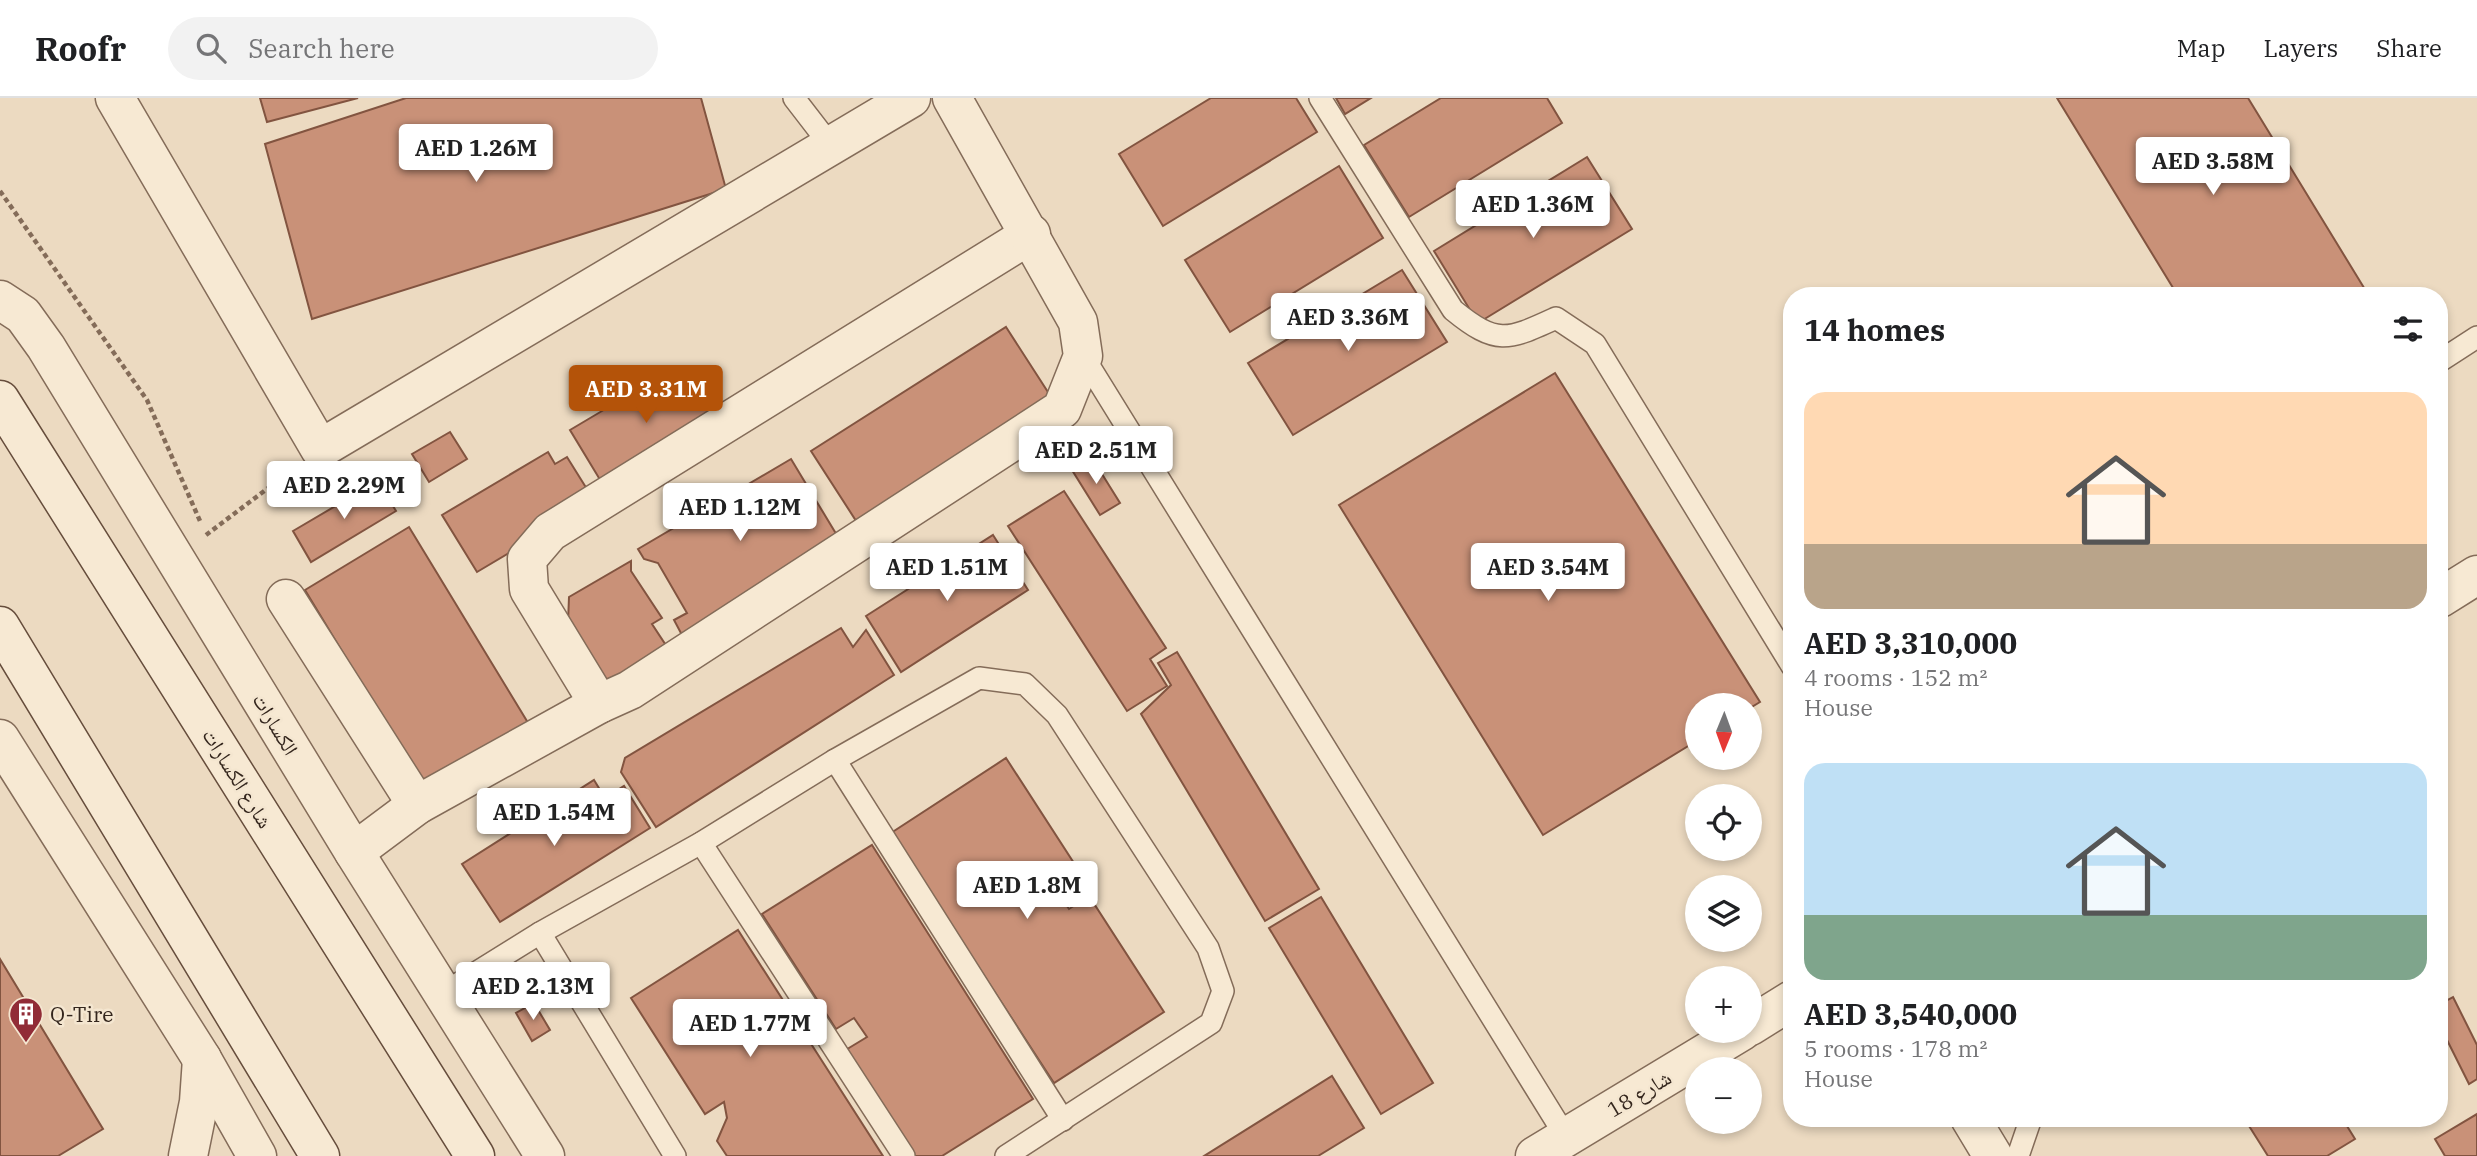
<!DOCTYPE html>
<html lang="en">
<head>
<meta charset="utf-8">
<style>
  :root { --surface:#fff; --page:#f2f2f2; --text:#202124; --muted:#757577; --line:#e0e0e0; --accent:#b45309 }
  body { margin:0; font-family:"IBM Plex Serif","Noto Naskh Arabic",serif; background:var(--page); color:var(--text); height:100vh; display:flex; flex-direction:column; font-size:26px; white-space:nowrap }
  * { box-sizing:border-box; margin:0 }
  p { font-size:23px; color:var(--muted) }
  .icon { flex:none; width:38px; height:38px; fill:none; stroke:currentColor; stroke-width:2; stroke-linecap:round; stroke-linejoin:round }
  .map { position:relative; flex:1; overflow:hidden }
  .sheet { position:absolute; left:1783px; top:189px; width:665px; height:840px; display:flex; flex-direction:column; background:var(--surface); border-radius:28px; box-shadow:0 4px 10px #0003 }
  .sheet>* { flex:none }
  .needle { width:46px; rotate:181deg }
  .controls { position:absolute; left:1685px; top:595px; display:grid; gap:14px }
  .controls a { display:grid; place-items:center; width:77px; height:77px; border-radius:50%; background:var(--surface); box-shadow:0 4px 10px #0003; font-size:35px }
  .price { position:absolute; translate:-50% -60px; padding:0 16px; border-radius:7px; background:#fff; color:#222; font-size:23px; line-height:46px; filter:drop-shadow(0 2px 4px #0008) }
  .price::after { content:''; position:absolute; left:50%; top:42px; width:21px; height:16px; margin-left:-10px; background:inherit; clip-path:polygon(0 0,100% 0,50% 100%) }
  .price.active { background:var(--accent); color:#fff }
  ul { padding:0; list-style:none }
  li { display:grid; align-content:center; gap:14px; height:371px; padding:0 21px }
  li span { display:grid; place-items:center; height:217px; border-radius:21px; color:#555 }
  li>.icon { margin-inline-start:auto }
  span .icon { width:126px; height:126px; fill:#fffc; stroke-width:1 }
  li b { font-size:30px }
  h2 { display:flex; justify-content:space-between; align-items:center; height:84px; padding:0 21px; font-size:30px }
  header { display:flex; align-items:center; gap:42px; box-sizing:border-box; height:98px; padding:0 35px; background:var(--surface); border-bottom:2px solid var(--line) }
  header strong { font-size:33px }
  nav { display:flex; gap:38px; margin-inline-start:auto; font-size:24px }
  .search { width:490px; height:63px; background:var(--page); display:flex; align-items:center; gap:18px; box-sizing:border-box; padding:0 24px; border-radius:38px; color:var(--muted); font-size:26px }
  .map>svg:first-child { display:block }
  .building { fill:#c99178; stroke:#825440; stroke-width:2 }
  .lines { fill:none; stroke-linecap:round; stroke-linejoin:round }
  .lane-casing { stroke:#846c59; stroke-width:24 }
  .street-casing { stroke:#846c59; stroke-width:41 }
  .secondary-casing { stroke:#664d3c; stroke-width:41 }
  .path { stroke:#846c59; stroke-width:4.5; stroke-dasharray:5 3.5; stroke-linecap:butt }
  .lane { stroke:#f7e9d3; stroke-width:21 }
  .street { stroke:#f7e9d3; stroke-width:38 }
  .secondary { stroke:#f7e9d3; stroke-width:38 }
  .labels { text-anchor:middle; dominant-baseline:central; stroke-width:5; stroke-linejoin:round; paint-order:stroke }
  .street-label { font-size:21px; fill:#34261d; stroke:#f4e6d0 }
  .poi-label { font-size:21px; fill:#34261d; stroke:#f4e6d0; text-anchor:start }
</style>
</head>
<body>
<header>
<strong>Roofr</strong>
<div class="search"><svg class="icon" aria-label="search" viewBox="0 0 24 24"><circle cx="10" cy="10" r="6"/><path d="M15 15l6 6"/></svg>Search here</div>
<nav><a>Map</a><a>Layers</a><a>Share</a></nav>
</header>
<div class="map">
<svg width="2477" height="1058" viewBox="0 0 2477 1058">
  <rect width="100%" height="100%" fill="#ecdac1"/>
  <!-- building -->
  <g class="building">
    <polygon points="260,0 358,0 267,24"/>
    <polygon points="406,0 701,0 726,91 312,221 265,46"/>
    <polygon points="1211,0 1296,0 1317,34 1163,128 1119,56"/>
    <polygon points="1336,0 1371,0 1345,16"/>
    <polygon points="1441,0 1547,0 1562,25 1409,119 1364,47"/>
    <polygon points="2057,0 2248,0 2369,198 2178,198"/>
    <polygon points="1587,59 1632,131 1478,225 1434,153"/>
    <polygon points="1339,68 1383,140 1230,234 1185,162"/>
    <polygon points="1402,172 1447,244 1293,337 1248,265"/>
    <polygon points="1006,229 1055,305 860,429 811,353"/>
    <polygon points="676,269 683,281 695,274 723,320 605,390 570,332"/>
    <polygon points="1555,275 1760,604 1750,610 1750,607 1698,607 1698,642 1543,737 1339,407"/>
    <polygon points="450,334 467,361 429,384 412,356"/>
    <polygon points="548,354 555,366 567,359 595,404 477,474 442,417"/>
    <polygon points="1092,360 1120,405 1100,417 1072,372"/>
    <polygon points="791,361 838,439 682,537 674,522 687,515 658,465 644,461 638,451"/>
    <polygon points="378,383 396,413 311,464 293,433"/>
    <polygon points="1064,393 1166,550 1150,561 1167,588 1127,613 1008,428"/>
    <polygon points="409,429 533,633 428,696 305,492"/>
    <polygon points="993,437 1028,492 901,574 866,518"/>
    <polygon points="631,463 631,473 662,520 652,526 673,558 615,596 568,525 569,499"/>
    <polygon points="841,530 853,549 866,532 894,577 656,729 621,674 625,660"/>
    <polygon points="1177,554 1319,791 1265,823 1141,616 1171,587 1158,565"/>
    <polygon points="1006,660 1081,776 1056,792 1069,811 1089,798 1164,914 1054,985 891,735"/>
    <polygon points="594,682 605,700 624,688 650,730 500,824 462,766"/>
    <polygon points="872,747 1033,1001 942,1058 911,1058 844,953 867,939 854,920 836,931 762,816"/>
    <polygon points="1321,799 1433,985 1381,1016 1269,830"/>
    <polygon points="738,832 883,1058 727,1058 717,1043 727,1020 724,1004 705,1016 631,900"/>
    <polygon points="0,861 103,1031 58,1058 0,1058"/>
    <polygon points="2453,899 2477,947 2477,981 2469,986 2440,928 2440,906"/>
    <polygon points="534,905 550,932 532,943 516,915"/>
    <polygon points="1332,978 1364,1030 1318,1058 1204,1058"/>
    <polygon points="2477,1016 2477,1058 2445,1058 2435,1041"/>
    <polygon points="2244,1020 2342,1020 2355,1041 2327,1058 2268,1058"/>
  </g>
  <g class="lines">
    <!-- lane casing -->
    <g class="lane-casing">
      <g id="lane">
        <polyline points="794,0 831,48"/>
        <path d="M1320,0l133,212c44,36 55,30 103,8l39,26 197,322"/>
        <polyline points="1083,258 1566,1039"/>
        <polyline points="2440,263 2477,239"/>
        <polyline points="835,662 1063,1022"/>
        <polyline points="701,745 904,1058"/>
        <polyline points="540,835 675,1058"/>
        <polyline points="442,896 540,835 701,745 835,662 979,580 1025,586 1057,617 1208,850 1223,893 1211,925 1006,1058"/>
        <polyline points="2018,1058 2031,1020"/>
      </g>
    </g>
    <!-- street casing -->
    <g class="street-casing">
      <g id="street">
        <polyline points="115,0 320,351 911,0"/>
        <polyline points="0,202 23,217 46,249 354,754 545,1058"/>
        <polyline points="2440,500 2477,477"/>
        <polyline points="286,501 417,707"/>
        <polyline points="599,606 529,491 527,461 550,434 1031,136"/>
        <polyline points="0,641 202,961 257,1058"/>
        <polyline points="354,754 417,707 599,606 630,592 1062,311 1083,258 1078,224 952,0"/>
        <polyline points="1750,928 1792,902"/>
        <polyline points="1970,1020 1993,1058"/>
        <polyline points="188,1058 199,1004 202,961"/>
        <polyline points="1535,1058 1742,933"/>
      </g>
    </g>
    <!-- secondary casing -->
    <g class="secondary-casing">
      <g id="secondary">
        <polyline points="0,302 475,1058"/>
        <polyline points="0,528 320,1058"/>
      </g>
    </g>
    <!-- path -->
    <g class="path">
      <polyline points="0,93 147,302 200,423"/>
      <polyline points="206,437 292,372"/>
    </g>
    <!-- lane -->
    <use href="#lane" class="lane"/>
    <!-- street -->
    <use href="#street" class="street"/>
    <!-- secondary -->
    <use href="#secondary" class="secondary"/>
  </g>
  <!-- icons -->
  <defs>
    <g id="building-pin" transform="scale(1.75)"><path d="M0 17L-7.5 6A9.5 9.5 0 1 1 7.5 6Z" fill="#912c37" stroke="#f4e6d0"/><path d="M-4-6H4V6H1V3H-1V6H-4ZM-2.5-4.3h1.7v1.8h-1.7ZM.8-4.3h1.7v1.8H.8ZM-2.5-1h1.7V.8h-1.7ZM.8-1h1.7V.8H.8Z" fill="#fff"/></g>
  </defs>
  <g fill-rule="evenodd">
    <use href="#building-pin" x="26" y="916"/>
  </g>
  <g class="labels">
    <!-- street labels -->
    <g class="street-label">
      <text transform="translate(276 626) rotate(59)">الكسارات</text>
      <text transform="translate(238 680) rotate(58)">شارع الكسارات</text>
      <text transform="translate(1639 995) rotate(-31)">شارع 18</text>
    </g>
    <!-- poi labels -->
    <g class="poi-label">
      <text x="50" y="916">Q-Tire</text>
    </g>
  </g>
</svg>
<div class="controls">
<a><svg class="needle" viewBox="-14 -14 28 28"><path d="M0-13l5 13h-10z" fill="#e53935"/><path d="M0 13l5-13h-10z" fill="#757577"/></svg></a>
<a><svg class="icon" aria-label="locate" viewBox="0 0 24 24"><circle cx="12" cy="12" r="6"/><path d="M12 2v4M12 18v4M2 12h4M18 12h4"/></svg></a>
<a><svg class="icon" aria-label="layers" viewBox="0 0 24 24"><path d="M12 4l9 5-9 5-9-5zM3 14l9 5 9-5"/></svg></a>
<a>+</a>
<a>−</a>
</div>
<b class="price" style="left:476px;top:86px">AED 1.26M</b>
<b class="price" style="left:2213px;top:99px">AED 3.58M</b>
<b class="price" style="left:1533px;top:142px">AED 1.36M</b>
<b class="price" style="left:1348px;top:255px">AED 3.36M</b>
<b class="price active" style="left:646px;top:327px">AED 3.31M</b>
<b class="price" style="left:1096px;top:388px">AED 2.51M</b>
<b class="price" style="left:344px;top:423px">AED 2.29M</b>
<b class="price" style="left:740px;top:445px">AED 1.12M</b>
<b class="price" style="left:947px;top:505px">AED 1.51M</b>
<b class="price" style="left:1548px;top:505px">AED 3.54M</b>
<b class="price" style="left:554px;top:750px">AED 1.54M</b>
<b class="price" style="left:1027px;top:823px">AED 1.8M</b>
<b class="price" style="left:533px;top:924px">AED 2.13M</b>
<b class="price" style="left:750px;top:961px">AED 1.77M</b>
<section class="sheet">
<h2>14 homes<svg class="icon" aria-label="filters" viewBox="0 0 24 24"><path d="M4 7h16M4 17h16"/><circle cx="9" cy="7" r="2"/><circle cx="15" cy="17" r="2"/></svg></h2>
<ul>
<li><span style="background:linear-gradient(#ffd9b3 70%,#b9a48a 0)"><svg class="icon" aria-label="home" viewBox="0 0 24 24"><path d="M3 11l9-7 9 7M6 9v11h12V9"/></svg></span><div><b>AED 3,310,000</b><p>4 rooms · 152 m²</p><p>House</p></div></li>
<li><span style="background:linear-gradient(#bfe0f5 70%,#7fa58c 0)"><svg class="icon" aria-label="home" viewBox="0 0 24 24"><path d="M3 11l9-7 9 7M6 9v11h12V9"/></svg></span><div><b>AED 3,540,000</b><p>5 rooms · 178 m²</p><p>House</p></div></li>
</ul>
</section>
</div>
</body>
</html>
